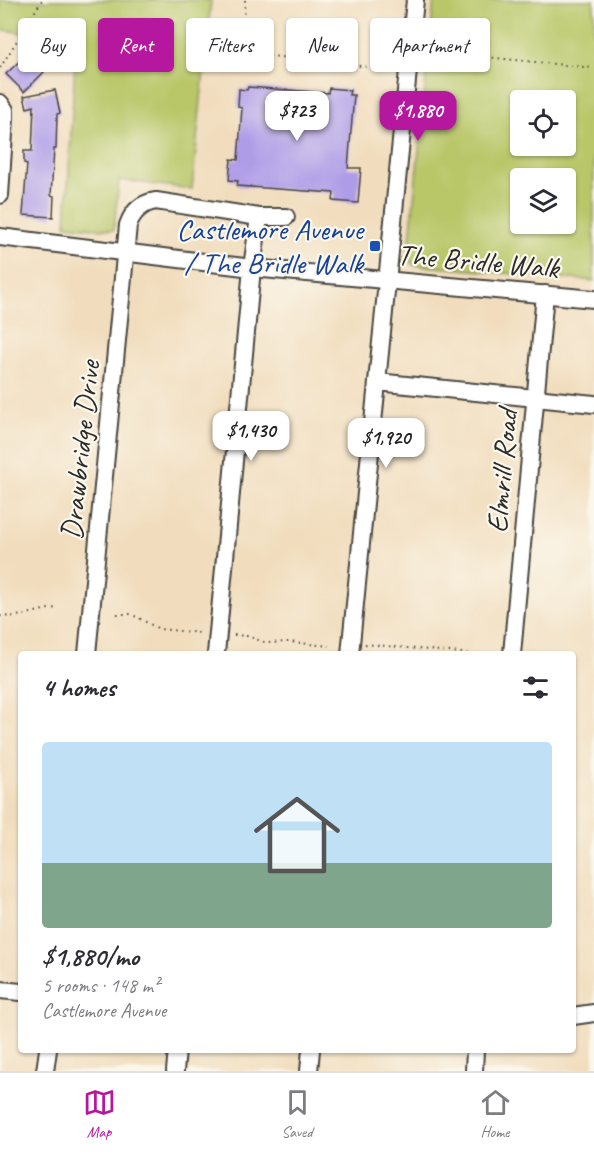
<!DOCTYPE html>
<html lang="en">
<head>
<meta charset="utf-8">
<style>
  :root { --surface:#fff; --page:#f7f7f7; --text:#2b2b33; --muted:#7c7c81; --line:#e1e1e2; --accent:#b5179e }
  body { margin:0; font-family:Caveat,sans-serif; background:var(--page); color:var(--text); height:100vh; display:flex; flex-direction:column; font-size:22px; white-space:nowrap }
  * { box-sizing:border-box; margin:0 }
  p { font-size:20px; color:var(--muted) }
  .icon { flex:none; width:33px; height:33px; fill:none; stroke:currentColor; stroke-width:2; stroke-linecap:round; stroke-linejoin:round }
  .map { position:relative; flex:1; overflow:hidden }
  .sheet { position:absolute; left:18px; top:651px; width:558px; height:402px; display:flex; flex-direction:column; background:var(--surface); border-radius:6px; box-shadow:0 2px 4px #0004 }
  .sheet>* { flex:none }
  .guide { position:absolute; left:18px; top:18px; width:558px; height:54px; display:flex; gap:12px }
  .buttons { position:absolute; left:510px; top:90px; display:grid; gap:12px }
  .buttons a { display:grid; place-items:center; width:66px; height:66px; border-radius:6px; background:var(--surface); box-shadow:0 2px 4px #0004; font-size:30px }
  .price { position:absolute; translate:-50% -51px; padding:0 14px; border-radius:12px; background:#fff; color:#222; font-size:20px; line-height:39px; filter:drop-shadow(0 2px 3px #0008) }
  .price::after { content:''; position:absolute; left:50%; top:36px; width:18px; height:14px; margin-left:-9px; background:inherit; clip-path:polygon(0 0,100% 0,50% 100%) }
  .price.on { background:var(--accent); color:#fff }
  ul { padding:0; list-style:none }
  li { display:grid; align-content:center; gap:12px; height:318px; padding:0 24px }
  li+li { border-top:2px solid var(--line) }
  li span { display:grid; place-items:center; height:186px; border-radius:6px; color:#555 }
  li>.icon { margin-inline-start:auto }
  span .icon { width:108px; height:108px; fill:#fffc; stroke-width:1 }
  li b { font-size:26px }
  h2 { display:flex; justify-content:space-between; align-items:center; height:72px; padding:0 24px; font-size:26px }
  .pill { padding:0 21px; border-radius:6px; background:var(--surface); box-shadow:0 2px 4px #0004; font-size:21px; line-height:54px }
  .pill.on { background:var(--accent); color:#fff }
  .tab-bar { display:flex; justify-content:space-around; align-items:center; height:84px; border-top:2px solid var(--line); background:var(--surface); font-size:16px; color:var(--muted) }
  .tab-bar a { display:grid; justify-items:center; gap:3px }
  .tab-bar .on { color:var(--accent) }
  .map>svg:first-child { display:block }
  .green { fill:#b9c769; stroke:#72794a; stroke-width:1.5; fill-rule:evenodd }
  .building { fill:#af9ce8 }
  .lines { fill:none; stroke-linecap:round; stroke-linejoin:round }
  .minor-casing { stroke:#494641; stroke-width:20 }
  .path { stroke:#494641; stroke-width:2; stroke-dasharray:1.5 4.5; stroke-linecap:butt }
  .minor { stroke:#fff; stroke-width:16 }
  .transit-dot { fill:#1a4fb4; stroke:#fbf7ec; stroke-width:2 }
  .labels { text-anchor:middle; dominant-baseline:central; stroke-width:4.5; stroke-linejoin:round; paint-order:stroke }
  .transit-label { font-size:30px; fill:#164399; stroke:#fbf7ec; text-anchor:end }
  .street-label { font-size:30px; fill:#2b2b2b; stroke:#fbf7ec }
</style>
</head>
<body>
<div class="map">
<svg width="594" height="1071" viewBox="0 0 594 1071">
  <rect width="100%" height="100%" fill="#fbf7ec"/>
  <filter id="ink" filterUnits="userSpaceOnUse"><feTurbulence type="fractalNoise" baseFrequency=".0167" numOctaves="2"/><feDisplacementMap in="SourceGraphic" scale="12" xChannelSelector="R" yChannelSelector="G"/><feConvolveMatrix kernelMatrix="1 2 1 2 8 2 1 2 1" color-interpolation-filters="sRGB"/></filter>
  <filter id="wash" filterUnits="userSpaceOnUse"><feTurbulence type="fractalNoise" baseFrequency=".008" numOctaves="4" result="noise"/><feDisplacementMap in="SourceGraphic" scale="24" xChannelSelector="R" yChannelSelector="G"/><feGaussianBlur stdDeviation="1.35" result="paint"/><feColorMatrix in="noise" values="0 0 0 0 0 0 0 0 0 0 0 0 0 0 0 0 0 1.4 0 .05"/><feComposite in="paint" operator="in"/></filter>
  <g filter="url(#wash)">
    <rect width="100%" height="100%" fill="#f1ddbd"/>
    <!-- green -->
    <g class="green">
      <polygon points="0,0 211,0 192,189 119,180 114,230 66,225 76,42 0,29"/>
      <path d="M434,0h160v281l-181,-16 -5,-6zM566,100v46h-46v-46zM520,178h46v46h-46z"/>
    </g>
    <g id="blocks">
      <!-- building -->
      <g class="building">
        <polygon points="27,54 44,72 24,92 6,74"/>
        <polygon points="248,87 328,93 329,88 350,90 349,95 354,95 348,168 361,168 358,203 333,201 334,193 237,186 238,181 229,180 231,159 238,160 242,108 238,107 239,89 247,90"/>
        <polygon points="55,90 60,113 57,114 56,149 54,149 51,195 54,196 53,217 23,215 27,164 24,163 24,151 32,151 34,106 27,108 24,96"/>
      </g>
    </g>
  </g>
  <g filter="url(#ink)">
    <use href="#blocks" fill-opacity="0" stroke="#494641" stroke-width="1.5"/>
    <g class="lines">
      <!-- minor casing -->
      <g class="minor-casing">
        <g id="minor">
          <polyline points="0,103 5,110 5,118 0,195"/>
          <polyline points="259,217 286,217"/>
          <polyline points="0,237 252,268 594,299"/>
          <polyline points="377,382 594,404"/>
          <path d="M87,654l41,-429c5,-14 14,-22 28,-24l103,16 -7,51 -36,386"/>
          <polyline points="350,654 415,0"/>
          <polyline points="512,654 545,294"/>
          <polyline points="0,990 21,992"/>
          <polyline points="573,1016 594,1013"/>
          <polyline points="45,1071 48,1050"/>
          <polyline points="175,1071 177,1050"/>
          <polyline points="309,1071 311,1050"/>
          <polyline points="474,1071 475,1050"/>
        </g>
      </g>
      <!-- path -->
      <g class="path">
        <polyline points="245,0 243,36 250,50 263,55 387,69"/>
        <polyline points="427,51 594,68"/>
        <polyline points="0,68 42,0"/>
        <polyline points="117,614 131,614 159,629 202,633"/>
        <path d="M0,616c20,3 38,-7 58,-8"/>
        <polyline points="234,635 247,636 267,643 289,642 329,646"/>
        <polyline points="365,644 472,654"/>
      </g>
      <!-- minor -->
      <use href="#minor" class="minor"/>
    </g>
  </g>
  <!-- markers -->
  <rect class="transit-dot" x="369" y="240" width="12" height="12" rx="3"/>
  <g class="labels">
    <!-- transit labels -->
    <g class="transit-label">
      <text x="363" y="229">Castlemore Avenue<tspan x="363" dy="34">/ The Bridle Walk</tspan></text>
    </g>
    <!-- street labels -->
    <g class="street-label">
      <text transform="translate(478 261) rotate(5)">The Bridle Walk</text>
      <text transform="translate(80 450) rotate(-84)">Drawbridge Drive</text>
      <text transform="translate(502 471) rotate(-85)">Elmrill Road</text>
    </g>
  </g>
</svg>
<div class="buttons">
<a><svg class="icon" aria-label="locate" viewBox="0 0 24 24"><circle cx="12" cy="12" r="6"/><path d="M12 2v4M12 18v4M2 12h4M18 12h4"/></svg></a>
<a><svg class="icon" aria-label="layers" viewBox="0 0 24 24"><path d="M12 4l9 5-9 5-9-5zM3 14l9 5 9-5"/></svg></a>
</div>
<b class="price" style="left:297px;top:142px">$723</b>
<b class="price on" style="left:418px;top:142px">$1,880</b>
<b class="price" style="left:251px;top:462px">$1,430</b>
<b class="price" style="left:386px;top:469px">$1,920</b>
<div class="guide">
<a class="pill">Buy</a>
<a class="pill on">Rent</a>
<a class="pill">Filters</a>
<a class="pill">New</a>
<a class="pill">Apartment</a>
</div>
<section class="sheet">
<h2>4 homes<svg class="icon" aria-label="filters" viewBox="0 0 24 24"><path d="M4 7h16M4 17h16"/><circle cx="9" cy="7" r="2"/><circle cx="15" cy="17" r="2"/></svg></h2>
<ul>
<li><span style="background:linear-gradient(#bfe0f5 65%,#7fa58c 0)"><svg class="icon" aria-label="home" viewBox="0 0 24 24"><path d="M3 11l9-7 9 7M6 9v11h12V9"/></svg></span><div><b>$1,880/mo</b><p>5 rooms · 148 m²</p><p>Castlemore Avenue</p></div></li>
</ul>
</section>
</div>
<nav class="tab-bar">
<a class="on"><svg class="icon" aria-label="map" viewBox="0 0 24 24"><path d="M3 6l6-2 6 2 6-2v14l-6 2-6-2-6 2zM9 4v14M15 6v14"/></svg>Map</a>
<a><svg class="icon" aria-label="saved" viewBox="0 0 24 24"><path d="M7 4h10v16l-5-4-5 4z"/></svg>Saved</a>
<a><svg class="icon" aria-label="home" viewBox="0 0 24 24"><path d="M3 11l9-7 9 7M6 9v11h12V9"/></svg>Home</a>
</nav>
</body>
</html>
